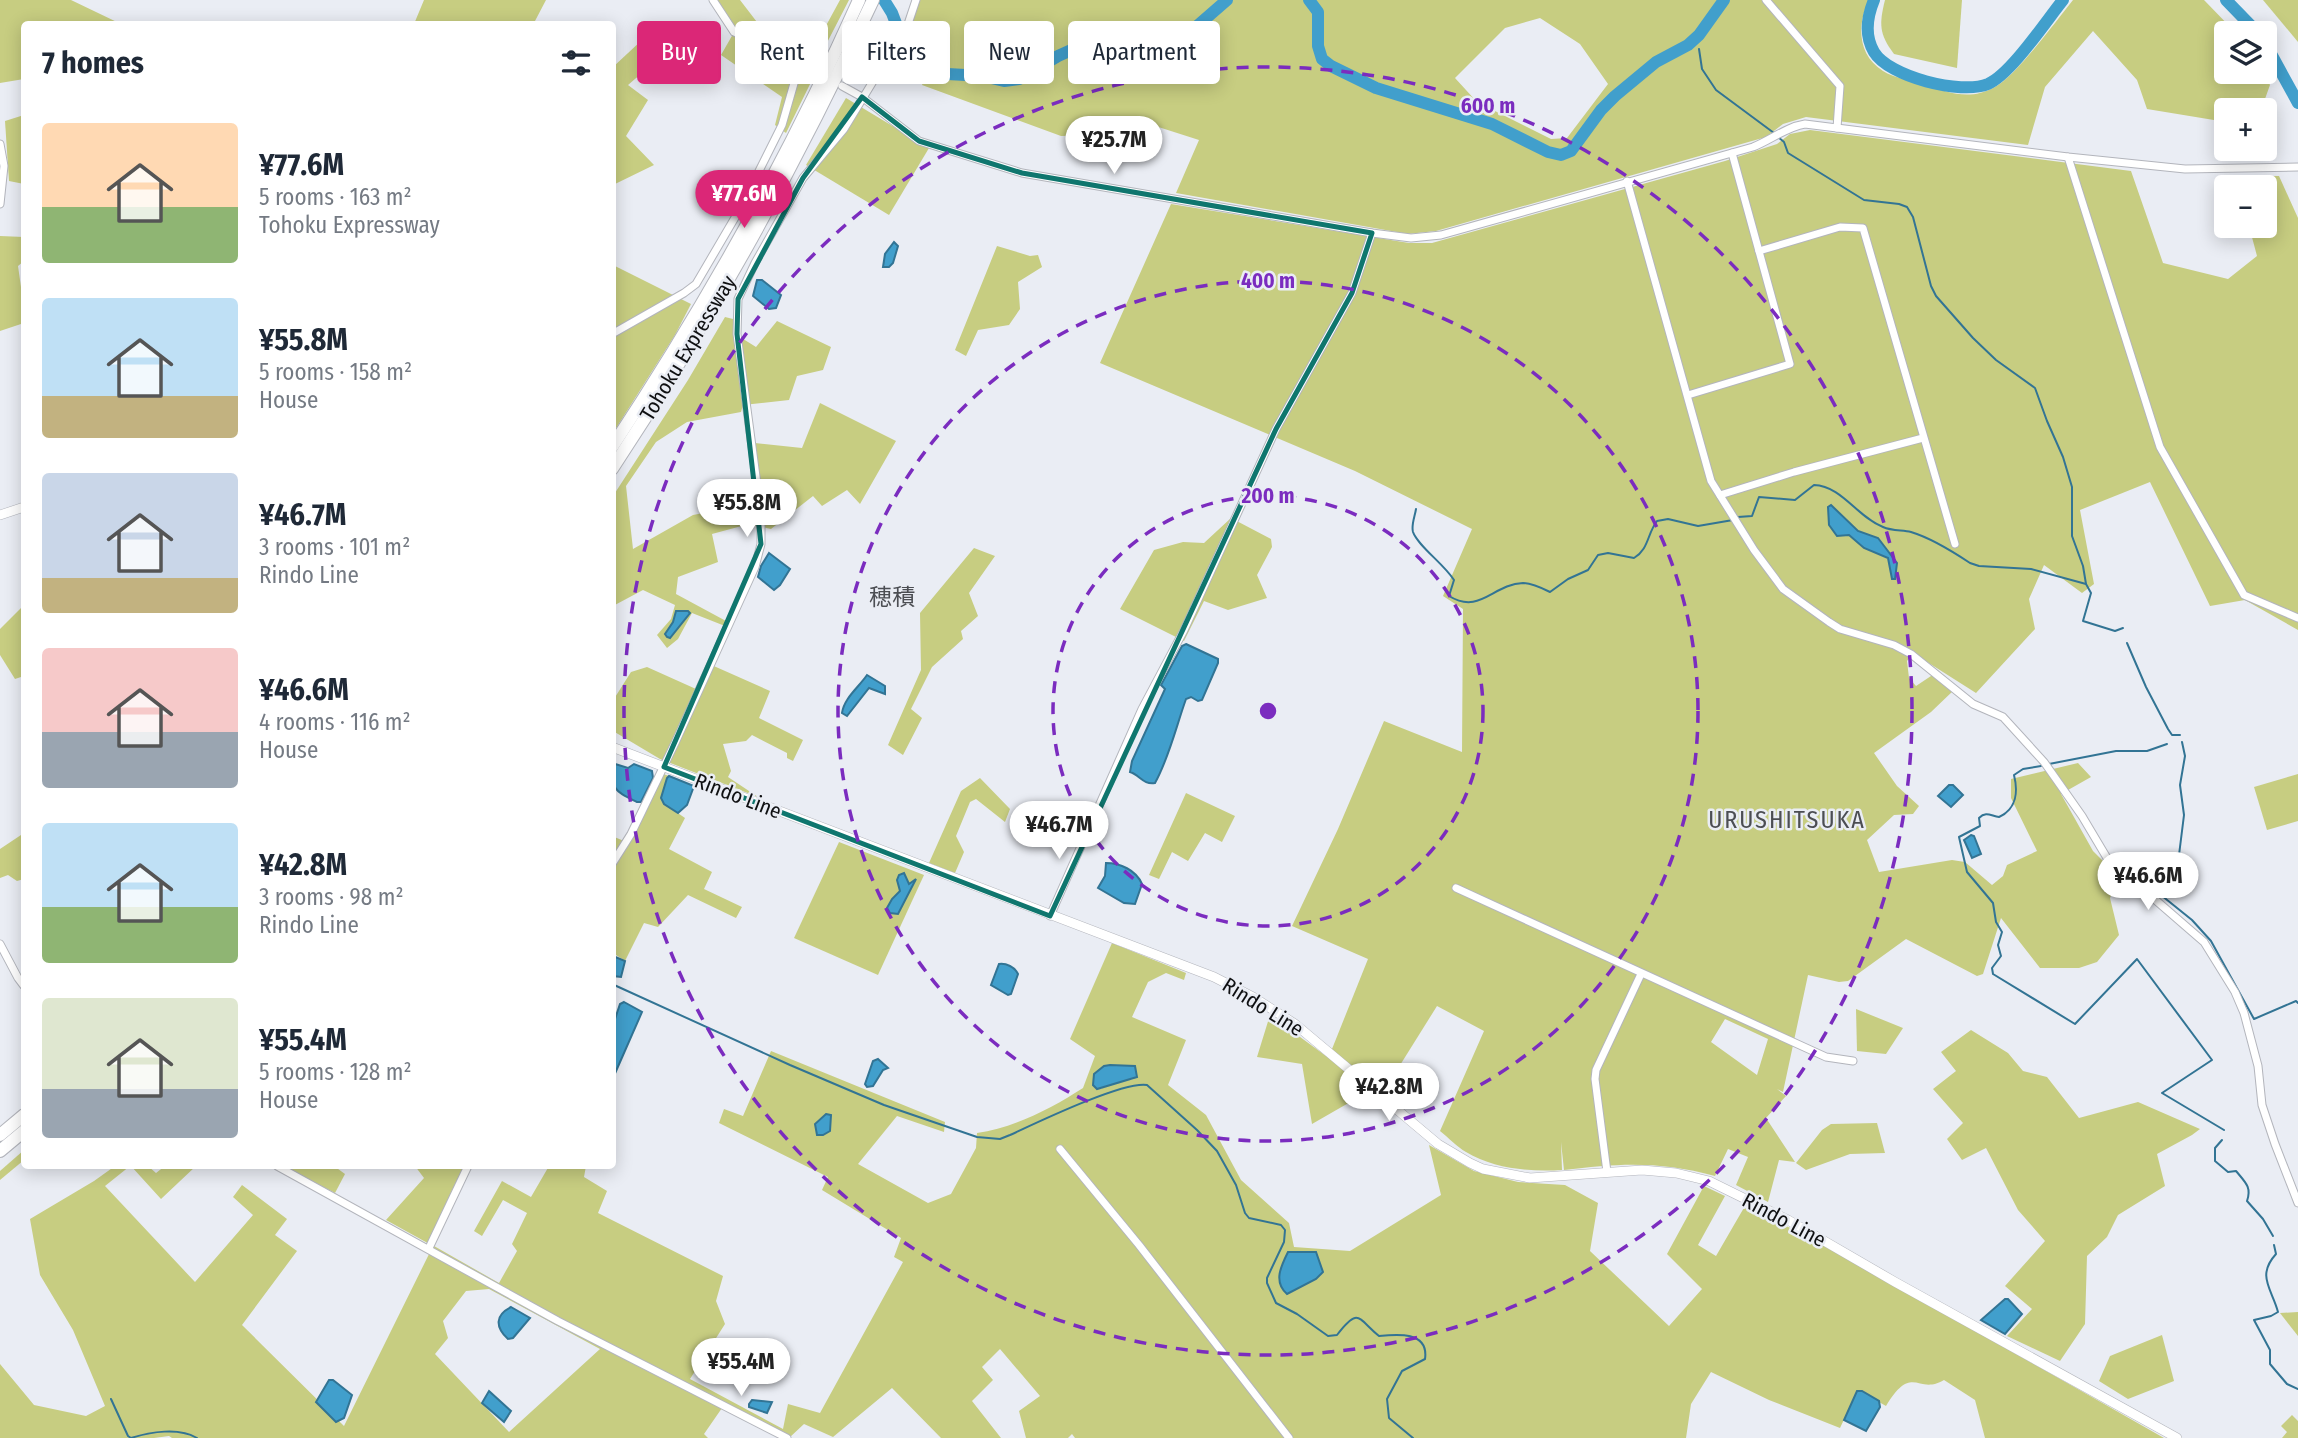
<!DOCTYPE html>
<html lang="en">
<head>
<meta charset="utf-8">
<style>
  :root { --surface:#fff; --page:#f2f2f3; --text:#1f2937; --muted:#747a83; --accent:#db2777 }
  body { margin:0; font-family:"Fira Sans Condensed","Noto Sans JP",sans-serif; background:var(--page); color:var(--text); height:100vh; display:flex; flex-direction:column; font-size:26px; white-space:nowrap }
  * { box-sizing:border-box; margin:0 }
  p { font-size:23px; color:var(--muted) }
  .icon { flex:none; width:38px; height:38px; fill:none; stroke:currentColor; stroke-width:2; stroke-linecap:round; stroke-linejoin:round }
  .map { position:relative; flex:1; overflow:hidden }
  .panel { position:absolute; left:21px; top:21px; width:595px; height:1148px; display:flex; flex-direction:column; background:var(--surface); border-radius:7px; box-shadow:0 4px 18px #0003 }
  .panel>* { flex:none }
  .guide { position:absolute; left:637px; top:21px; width:665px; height:63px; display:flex; gap:14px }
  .tools { position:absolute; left:2214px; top:21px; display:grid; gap:14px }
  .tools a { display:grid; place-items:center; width:63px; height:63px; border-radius:7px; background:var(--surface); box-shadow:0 4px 18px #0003; font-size:35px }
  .price { position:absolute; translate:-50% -60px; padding:0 16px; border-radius:24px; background:#fff; color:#222; font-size:23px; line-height:46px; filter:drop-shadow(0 2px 4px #0008) }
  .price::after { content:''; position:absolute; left:50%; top:42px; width:21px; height:16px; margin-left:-10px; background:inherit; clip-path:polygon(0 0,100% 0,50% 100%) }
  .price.active { background:var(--accent); color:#fff }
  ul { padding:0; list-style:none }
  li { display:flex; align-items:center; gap:21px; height:175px; padding:0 21px }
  li span { display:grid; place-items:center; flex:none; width:196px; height:140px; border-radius:7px; color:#555 }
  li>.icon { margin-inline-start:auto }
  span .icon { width:84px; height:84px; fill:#fffc; stroke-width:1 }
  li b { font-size:30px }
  h2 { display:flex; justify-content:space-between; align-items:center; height:84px; padding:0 21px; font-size:30px }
  .tag { padding:0 24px; border-radius:7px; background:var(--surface); box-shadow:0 4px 18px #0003; font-size:24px; line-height:63px }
  .tag.active { background:var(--accent); color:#fff }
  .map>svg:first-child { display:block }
  .green { fill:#c7cd81; fill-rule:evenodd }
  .water { fill:#419fcc; stroke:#327494; stroke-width:2 }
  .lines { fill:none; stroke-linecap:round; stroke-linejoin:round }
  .stream { stroke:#327494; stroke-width:2 }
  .river { stroke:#419fcc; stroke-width:12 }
  .minor-casing { stroke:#b3b5bc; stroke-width:9 }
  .tertiary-casing { stroke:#b3b5bc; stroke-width:10 }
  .motorway-casing { stroke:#b3b5bc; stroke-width:14 }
  .minor { stroke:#fff; stroke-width:7 }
  .tertiary { stroke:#fff; stroke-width:9 }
  .motorway { stroke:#fff; stroke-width:12 }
  .marked { fill:none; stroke:#0f766e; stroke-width:5; stroke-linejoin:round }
  .ring { fill:none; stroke:#7b2cbf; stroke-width:3.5; stroke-dasharray:12 9 }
  .labels { text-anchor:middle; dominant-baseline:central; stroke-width:5; stroke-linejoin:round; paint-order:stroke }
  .street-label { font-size:21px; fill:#0f1012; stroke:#eaedf4 }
  .neighbourhood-label { font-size:23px; fill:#4c4e53; stroke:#eaedf4 }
  .quarter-label { font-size:24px; letter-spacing:2px; fill:#4c4e53; stroke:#eaedf4 }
  .centre { fill:#7b2cbf; stroke:#eaedf4; stroke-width:3.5 }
  .ring-label { font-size:21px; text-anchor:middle; font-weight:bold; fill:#7b2cbf; stroke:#eaedf4; stroke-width:5; stroke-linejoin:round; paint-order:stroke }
</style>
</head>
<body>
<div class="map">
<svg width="2298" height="1438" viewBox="0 0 2298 1438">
  <rect width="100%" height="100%" fill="#eaedf4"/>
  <!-- green -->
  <g class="green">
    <polygon points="0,0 71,0 121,24 24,24 24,79 0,83"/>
    <polygon points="424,0 546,0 535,21 541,24 414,24"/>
    <polygon points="717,0 740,0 760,26 810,55 840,0 849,0 815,66 736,29"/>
    <path d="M914,0h955c-12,24 -12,55 14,71 11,7 28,9 40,13 26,9 47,17 72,3 21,-11 61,-66 78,-87h131l32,33h-10v39h38l6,13 -9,25h-35v12l-79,-13 -10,-29 -44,-49 -48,56 -17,58 -222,-28 -23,7 -17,13 -330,94 -28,3 -232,-41 23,-53 -50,-16 -24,10 -64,2 -139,-51 8,-20 -14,-9 -10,-16zM1540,18l40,26 28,40 -41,54 -16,1 -74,-37 -22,-24 50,-50z"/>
    <path d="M1885,0h77l-5,68 -63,-14c-15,-20 -15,-30 -9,-54z"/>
    <polygon points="2263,0 2298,0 2298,42"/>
    <polygon points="733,34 813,78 786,133 775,125 782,97 721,55"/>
    <polygon points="642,40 664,54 628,85 648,100 626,136 654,165 613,185 613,67"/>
    <polygon points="846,98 929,148 889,215 806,165"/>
    <polygon points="24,115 24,184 9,181 5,121"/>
    <path d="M1810,130l321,41 32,92 65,16 29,-23 -8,-30h15v-39h-26l-3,-10 44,-1 19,42v412l-53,-30 -35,6 -60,-124 -70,28 14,74 -12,9 -38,-28 -15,34 6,30 -59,64 -63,-40 -6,8 2,17 7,8 18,-12 20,16 -23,22 -57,41 23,33 22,20 -6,8 -19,1 -27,25 12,32 73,-12 13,2 27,23 11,-9 4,-11 30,-14 -26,-53v-19l67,-16 13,14 -30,17 32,57 26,26 -9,21 9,37 -22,27 -18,6h-39l-39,-50 -18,56 -6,2 -71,-37 -58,42 -9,1 -31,-7 -25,117 -6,-3 9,7 -20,22 29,44 -16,-2 -11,42 -32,-17 12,-28 -20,-8 -13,27c-54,-15 -96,-13 -151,-6l-3,-28 1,28c-31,2 -68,-1 -96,-18 -9,-5 -17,-14 -26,-21l44,-100 -47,-25 -45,72 -80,46 -10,-60 -45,-7 13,-42 56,41 6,-7 36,-90 -76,-33 46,-97 46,-108 78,31 1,-143 -20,-13 29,-67 -117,-58 -255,-108 71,-159 238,39h23l293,-82 52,-17 13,-10zM1725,1019l43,20 -11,36 -46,-33z"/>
    <polygon points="0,236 24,237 24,261 18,266 24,308 24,323 0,331"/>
    <polygon points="997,246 1030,256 1038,255 1042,267 1018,282 1020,309 1009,325 978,330 966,356 955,350"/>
    <polygon points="613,265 691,304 675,335 613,433"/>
    <polygon points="725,317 733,319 740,337 756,347 777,321 831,347 823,370 797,376 789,400 743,405 741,412 687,422 656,442 626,486 633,549 693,515 762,502 755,443 802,448 820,403 896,441 860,504 847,490 822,506 813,496 771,529 749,524 712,534 718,562 678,577 676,594 726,621 725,626 692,613 678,639 667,648 657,635 671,619 675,605 643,590 613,606 613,496 688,380"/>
    <polygon points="1231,518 1271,539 1272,547 1257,575 1267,598 1228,610 1204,601 1184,641 1120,609 1154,550 1183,542 1204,543"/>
    <polygon points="974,548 995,556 969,593 978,616 961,631 963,639 932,667 911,709 922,718 903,755 888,745 921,670 920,613"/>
    <polygon points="24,605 24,676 15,679 0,655 0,629"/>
    <polygon points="707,663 770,691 759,718 803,740 793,761 787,758 787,753 752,735 746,741 723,744 731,771 728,777 758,797 660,759 613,731 612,702 631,672 647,667 696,689"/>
    <polygon points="658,772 669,776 667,778 661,798 662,802 685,818 669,849 712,872 704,889 742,907 736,918 688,895 658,927 644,923 625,961 613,953 612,836 624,841"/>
    <polygon points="2298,774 2298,821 2267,830 2254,787"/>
    <polygon points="980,778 1010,809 1005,822 976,799 970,802 956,836 964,852 955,873 929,863 961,791"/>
    <polygon points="1186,793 1235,816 1222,842 1205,833 1188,861 1172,852 1159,879 1149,875"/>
    <polygon points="24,833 24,879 17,881 8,875 0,878 0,849"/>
    <polygon points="839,842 924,875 878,975 794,938"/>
    <path d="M1112,943l74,30 -2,7 -18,-7 -18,9 -16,35 54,23 -18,45 38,30 35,65 48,43 5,24 56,4 91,-56 -12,-50 45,26 44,11 47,3 33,18 -8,48 79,75 33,-37 -35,-35 37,-68 21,10 -27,49 18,11 29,-50 70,34 349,198h-179l-10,-38 -31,-20c-27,16 -31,-18 -58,26l-28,-16 -18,38 -71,-28 -58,-28 -20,32 -5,34h-611l-3,-4 -4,4h-42l-7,-27 21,-15 -40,-47 -18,18 11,13 -21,21 29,37h-60l-49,-50 -59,49 -29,-13 -15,14 -67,-30 -18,26 4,4h-536l-3,-2 -15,2h-154v-74l34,41 52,11 19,-10 -32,-76 -33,-55 -10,-56 64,-38 21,-15h15l-25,20 90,96 58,-67 -20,-18 9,-12 45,34 -12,16 22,16 -55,74 102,101 89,-180 -47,-26 38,-42 -9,-12h56l-37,80 65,37 18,-32 -5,-7 15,-31 -24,-13 -21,36 -8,-5 28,-50 29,16 18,-31h37l-2,11 23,14 -9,22 125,63 -7,25 9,23 -35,55 93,50 5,-25 32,9 83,-151 -9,-5 7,-19 -79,-48 6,-13 -109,-54 5,-14 19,7 28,-65 174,71 -1,10 -47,-16 -39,48 70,39 23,-9 25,-46 1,-15c37,-5 75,-25 106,-45l12,-32 -25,-17zM1116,1065l19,1 -1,13 -14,2 -20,8zM489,1289l111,60 -91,83 -74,-78 13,-16 -5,-17 23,-30z"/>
    <polygon points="1856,1009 1903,1028 1886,1054 1857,1051"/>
    <polygon points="1971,1030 2008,1053 2023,1071 2047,1077 2079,1118 2138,1102 2200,1129 2192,1135 2157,1154 2165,1186 2118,1215 2107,1237 2087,1256 2085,1324 2060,1361 2007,1336 2032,1309 2005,1286 2045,1241 2018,1210 1986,1148 1962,1160 1947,1139 1963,1123 1933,1089 1956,1071 1941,1052"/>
    <polygon points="1877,1123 1885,1153 1850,1154 1806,1170 1796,1163 1822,1130 1831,1124"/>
    <polygon points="24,1150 24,1160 0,1180 0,1171"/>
    <polygon points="131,1166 148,1166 156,1173 165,1166 196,1166 161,1199"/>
    <polygon points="283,1166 334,1166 345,1174 335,1193"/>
    <polygon points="2298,1312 2298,1336 2280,1313"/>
    <polygon points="2162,1335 2174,1381 2128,1399 2099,1381 2110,1356"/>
    <polygon points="2292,1415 2298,1421 2298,1438 2282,1438 2287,1432 2281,1426"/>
  </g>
  <!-- water -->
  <g class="water">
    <polygon points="894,242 898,246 893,263 889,267 883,267 885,254"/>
    <polygon points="757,280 762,280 781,295 776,308 769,309 753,296"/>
    <polygon points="1831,505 1858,531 1878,538 1897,563 1895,579 1892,579 1888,558 1864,548 1849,535 1837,536 1829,525 1828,507"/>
    <polygon points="769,553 790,569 780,585 774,590 758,577 761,566"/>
    <polygon points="676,611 688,611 690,613 670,638 667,637 665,634 673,622"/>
    <path d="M1186,644l32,15v4l-16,37 -4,1 -7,-4 -5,2c-10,28 -17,59 -31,84 -12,2 -15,-8 -25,-11l2,-11 33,-72 -4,-4 21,-39z"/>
    <path d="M867,675l18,11v8l-16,-6 -22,28 -5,-3c2,-15 17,-26 25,-38z"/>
    <path d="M612,763l16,5 6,-4 18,7 1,7 -12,24h-4c-24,-12 -25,-12 -25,-39z"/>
    <polygon points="669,776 694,786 687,805 678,813 664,804 661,798 667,778"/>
    <polygon points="1949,785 1953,785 1963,795 1951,807 1938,796"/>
    <polygon points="1971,835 1974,836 1981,854 1972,858 1964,840"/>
    <path d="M1106,863c14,0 30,7 36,21l-7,20 -11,-1 -26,-15 7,-12z"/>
    <polygon points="904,873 909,884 916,879 898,914 890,913 887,908 892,899 900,891 897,880 899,875"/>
    <polygon points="613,956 625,961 621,977 613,976"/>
    <path d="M999,964c7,-1 16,3 19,10l-7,20 -3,1 -17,-10z"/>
    <polygon points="624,1002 642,1012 613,1078 613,1025 620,1004"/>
    <polygon points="878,1059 888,1068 883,1070 873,1086 867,1087 865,1084 873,1061"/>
    <polygon points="1110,1065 1135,1066 1137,1077 1097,1089 1093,1085 1094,1074 1104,1066"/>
    <polygon points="826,1114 831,1115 830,1131 823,1135 817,1135 815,1124"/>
    <path d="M1288,1252h28l7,20 -7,7 -29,15c-14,-12 -6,-28 1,-42z"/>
    <polygon points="2005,1299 2008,1299 2022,1314 2005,1334 1981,1320"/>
    <path d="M511,1307l19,11 -17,20 -5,1c-13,-12 -13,-24 3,-32z"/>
    <polygon points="329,1380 333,1380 352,1395 344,1418 336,1422 316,1402"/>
    <polygon points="489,1391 511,1411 504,1422 482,1403"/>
    <polygon points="1857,1391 1862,1391 1879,1401 1880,1407 1866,1431 1844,1420"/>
    <polygon points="752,1400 772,1402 767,1413 749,1407 749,1404"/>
  </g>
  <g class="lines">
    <!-- stream -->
    <g class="stream">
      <polyline points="1699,49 1702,69 1716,90 1774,133"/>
      <polyline points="1778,137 1784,142 1788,153 1864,200 1899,204 1907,207 1913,217 1931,286 1936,296 1973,338 1996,360 2035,388 2047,421 2063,457 2072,487 2072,536 2083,566 2086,584"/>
      <path d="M1416,509c-1,7 -5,16 -3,23 5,14 31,32 41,48l-5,16c31,19 44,-12 74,-13 9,0 19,5 27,9l18,-13 20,-9 10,-15 10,-2 26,5c15,-9 13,-24 23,-37l11,-2 30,7 35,-6"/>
      <path d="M1738,517l14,-1 7,-19 36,3 19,-15c28,1 43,32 69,42 9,4 19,3 28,5 20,6 41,19 59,31l9,3 52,3 55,15 5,9 -8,28 32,10 8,-3"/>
      <polyline points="2127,643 2146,687 2168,729 2172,735 2180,735"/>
      <polyline points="2182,742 2185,756 2180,785 2184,815 2179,855 2151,887 2192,920 2211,941 2254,1019 2296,1001 2298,1003"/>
      <polyline points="2049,764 2116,751 2147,751 2167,744"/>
      <path d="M2041,766l-18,3 -9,6c4,16 3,34 -15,42 -8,-1 -13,-6 -20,1l1,8 -21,11 8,35 26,31 3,19 6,10 -4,13 3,11 -9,12 1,6 82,50 62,-65 75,101 -50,33 62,37"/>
      <path d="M612,984l178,81 94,40 93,32 23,2 10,-4c26,-12 113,-54 137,-50l50,45 20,21 19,34 9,28 4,5 32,7 4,5 -1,12 -17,36v5l9,20 21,11 31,22 9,-1c22,-29 21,-16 42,1 18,-2 50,-5 46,23l-23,12 -15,28 2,19 24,20"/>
      <path d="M2222,1140l-7,8v13l13,11 8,-1c9,11 16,16 11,30l16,18 10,17"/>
      <path d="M2274,1245l2,9c-20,22 -4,35 2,58l-7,4 -17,4 16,30v14l17,20 11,5"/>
      <path d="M111,1399l17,37 3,2c19,-6 48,-11 66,0"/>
    </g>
    <!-- river -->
    <g class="river">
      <polyline points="884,0 892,13 908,55 917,65 930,73 983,76 1004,81 1019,79 1058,56 1078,47 1096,47 1139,58 1155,57 1173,47 1227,0"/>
      <polyline points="1309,0 1318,12 1318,46 1322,59 1331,66 1376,88 1492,124 1548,152 1561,155 1571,151 1601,110 1615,96 1656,62 1688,45 1699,35 1724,0"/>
      <path d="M1874,0c-7,17 -10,35 0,52 15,25 87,43 114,32 23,-10 58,-63 75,-84"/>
      <polyline points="2226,0 2258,33"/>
      <polyline points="2264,41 2298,103"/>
    </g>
    <!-- minor casing -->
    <g class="minor-casing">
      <g id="minor">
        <polyline points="713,0 734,32 815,73"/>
        <polyline points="1766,0 1840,86 1837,128"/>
        <path d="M842,86l20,11 57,44 103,32 350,60 39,5 30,-3 312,-88c18,-7 33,-20 52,-23l263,33 117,12 113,-2"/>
        <polyline points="0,144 4,166 0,204"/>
        <polyline points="2068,157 2160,447 2244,595 2298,618"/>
        <polyline points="1627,181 1711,481 1754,550 1783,589 1829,622 1840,629 1894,645 1911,654 1973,704 2003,717 2044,762 2082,816 2107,858 2204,942 2235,992 2244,1013 2258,1066 2262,1105 2275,1144 2298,1203"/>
        <polyline points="1759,251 1840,227 1863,228 1955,544"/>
        <polyline points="612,334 684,293 696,284 740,209 782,125 799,66"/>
        <polyline points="1688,395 1790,364 1732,153"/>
        <polyline points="1720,495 1794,472 1923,438"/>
        <polyline points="612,864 631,834 675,743 755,567 761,544 761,514 737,334 738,299 755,263 803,178 844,129 908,24 916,0"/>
        <polyline points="1456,888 1826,1057 1853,1061"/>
        <polyline points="1050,916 1142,709 1184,630 1276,429 1352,293 1372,233"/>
        <polyline points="0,944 18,978 24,986"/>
        <polyline points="1060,1149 1139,1245 1289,1438"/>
        <polyline points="277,1166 558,1321 787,1438"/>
        <polyline points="1607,1172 1595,1079 1596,1070 1641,974"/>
        <polyline points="429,1248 468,1166"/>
      </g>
    </g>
    <!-- tertiary casing -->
    <g class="tertiary-casing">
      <g id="tertiary">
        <polyline points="0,515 24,507"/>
        <polyline points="612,747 1214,977 1253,997 1295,1024 1438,1144 1470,1163 1483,1169 1530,1178 1642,1170 1676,1173 1709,1181 1788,1220 1895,1282 2177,1438"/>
      </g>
    </g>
    <!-- motorway casing -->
    <g class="motorway-casing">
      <g id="motorway">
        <path d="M612,447c94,-142 178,-292 247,-447"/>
        <path d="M612,469c99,-150 185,-306 261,-469"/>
        <polyline points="0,1135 24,1115"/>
        <polyline points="0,1151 24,1131"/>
      </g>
    </g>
    <!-- minor -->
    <use href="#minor" class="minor"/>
    <!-- tertiary -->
    <use href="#tertiary" class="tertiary"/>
    <!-- motorway -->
    <use href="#motorway" class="motorway"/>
  </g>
  <!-- marked area -->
  <path class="marked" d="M862,97l57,44 103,32 350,60 -20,60 -76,136 -226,487 -386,-149 97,-223 -24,-210 1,-35 65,-121z"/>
  <!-- distance rings -->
  <g class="ring">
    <circle cx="1268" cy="711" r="215"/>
    <circle cx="1268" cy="711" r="430"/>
    <circle cx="1268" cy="711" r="644"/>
  </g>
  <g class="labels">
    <!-- street labels -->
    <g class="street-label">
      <text transform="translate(688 348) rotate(-59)">Tohoku Expressway</text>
      <text transform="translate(738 796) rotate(21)">Rindo Line</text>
      <text transform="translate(1263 1007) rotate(32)">Rindo Line</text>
      <text transform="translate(1784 1220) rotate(28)">Rindo Line</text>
    </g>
    <!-- neighbourhood labels -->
    <g class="neighbourhood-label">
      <text x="892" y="597">穂積</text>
    </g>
    <!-- quarter labels -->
    <g class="quarter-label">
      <text x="1787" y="820">URUSHITSUKA</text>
    </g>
  </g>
  <circle cx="1268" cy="711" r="10" class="centre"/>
  <g class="ring-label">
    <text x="1488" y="113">600 m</text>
    <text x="1268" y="288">400 m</text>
    <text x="1268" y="503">200 m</text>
  </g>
</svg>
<div class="tools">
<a><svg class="icon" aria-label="layers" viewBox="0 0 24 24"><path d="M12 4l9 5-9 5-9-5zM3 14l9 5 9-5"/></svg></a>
<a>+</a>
<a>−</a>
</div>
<b class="price" style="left:1114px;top:176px">¥25.7M</b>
<b class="price active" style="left:744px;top:230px">¥77.6M</b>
<b class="price" style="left:747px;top:539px">¥55.8M</b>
<b class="price" style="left:1059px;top:861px">¥46.7M</b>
<b class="price" style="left:2148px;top:912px">¥46.6M</b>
<b class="price" style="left:1389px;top:1123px">¥42.8M</b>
<b class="price" style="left:741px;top:1398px">¥55.4M</b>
<div class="guide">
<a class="tag active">Buy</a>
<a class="tag">Rent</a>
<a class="tag">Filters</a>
<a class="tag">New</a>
<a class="tag">Apartment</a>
</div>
<section class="panel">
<h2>7 homes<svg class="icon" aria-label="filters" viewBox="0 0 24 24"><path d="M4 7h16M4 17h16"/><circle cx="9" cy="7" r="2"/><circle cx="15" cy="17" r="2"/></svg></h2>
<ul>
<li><span style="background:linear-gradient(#ffd9b3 60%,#8fb573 0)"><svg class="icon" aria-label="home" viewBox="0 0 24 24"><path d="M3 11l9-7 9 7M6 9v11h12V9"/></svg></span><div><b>¥77.6M</b><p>5 rooms · 163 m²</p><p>Tohoku Expressway</p></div></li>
<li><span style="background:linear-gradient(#bfe0f5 70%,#c2b280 0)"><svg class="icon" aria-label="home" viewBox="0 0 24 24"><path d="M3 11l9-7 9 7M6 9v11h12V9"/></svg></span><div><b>¥55.8M</b><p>5 rooms · 158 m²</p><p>House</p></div></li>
<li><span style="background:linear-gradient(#c9d6e8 75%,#c2b280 0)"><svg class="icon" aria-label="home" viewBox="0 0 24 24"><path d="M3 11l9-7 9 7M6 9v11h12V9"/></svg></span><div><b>¥46.7M</b><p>3 rooms · 101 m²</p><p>Rindo Line</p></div></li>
<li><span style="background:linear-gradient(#f6c9c9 60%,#9aa5b1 0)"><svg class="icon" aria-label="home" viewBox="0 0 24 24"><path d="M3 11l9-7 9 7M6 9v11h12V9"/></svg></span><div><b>¥46.6M</b><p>4 rooms · 116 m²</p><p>House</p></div></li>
<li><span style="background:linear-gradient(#bfe0f5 60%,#8fb573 0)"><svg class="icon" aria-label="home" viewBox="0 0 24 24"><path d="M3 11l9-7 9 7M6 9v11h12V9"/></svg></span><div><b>¥42.8M</b><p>3 rooms · 98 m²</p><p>Rindo Line</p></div></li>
<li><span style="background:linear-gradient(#dfe7d0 65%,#9aa5b1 0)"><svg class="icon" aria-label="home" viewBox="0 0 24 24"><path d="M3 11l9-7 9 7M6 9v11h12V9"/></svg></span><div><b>¥55.4M</b><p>5 rooms · 128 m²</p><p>House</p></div></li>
</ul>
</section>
</div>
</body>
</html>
